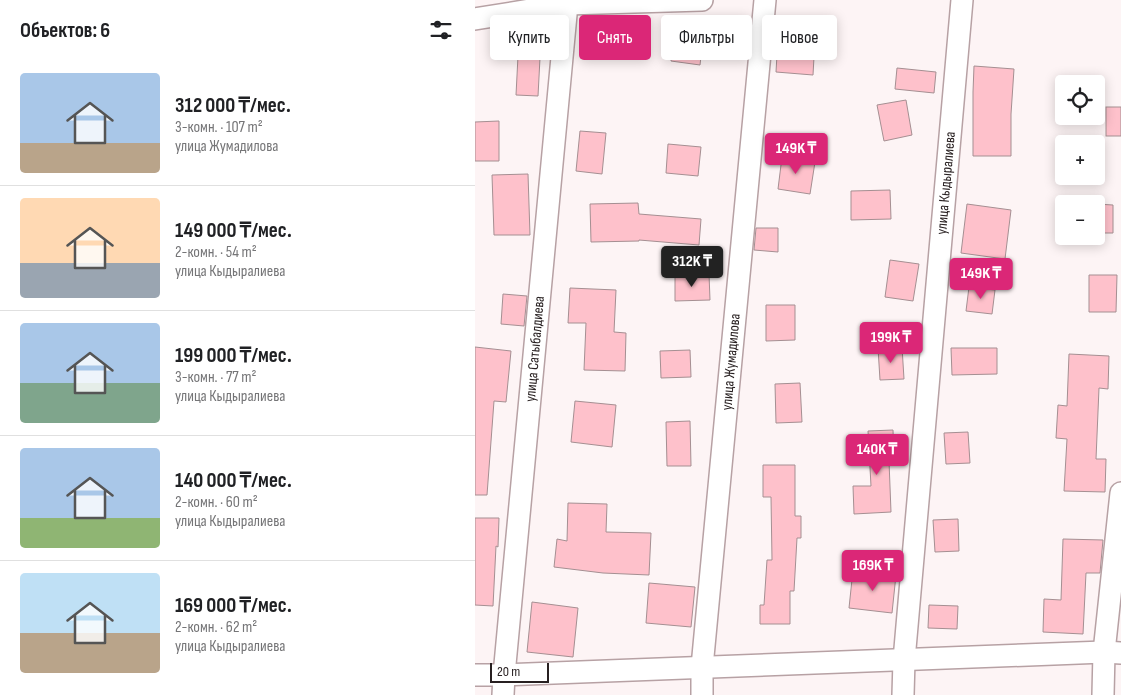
<!DOCTYPE html>
<html lang="ru">
<head>
<meta charset="utf-8">
<style>
  :root { --surface:#fff; --page:#f2f2f2; --text:#202124; --muted:#757577; --line:#e0e0e0; --accent:#db2777 }
  body { margin:0; font-family:"Sofia Sans Condensed",sans-serif; background:var(--page); color:var(--text); height:100vh; display:flex; flex-direction:column; font-size:19px; white-space:nowrap }
  * { box-sizing:border-box; margin:0 }
  p { font-size:16px; color:var(--muted) }
  .icon { flex:none; width:28px; height:28px; fill:none; stroke:currentColor; stroke-width:2; stroke-linecap:round; stroke-linejoin:round }
  .map { position:relative; flex:1; overflow:hidden }
  .side { display:flex; flex-direction:column; background:var(--surface); width:475px }
  .side>* { flex:none }
  .top-card { position:absolute; left:15px; top:15px; width:475px; height:45px; display:flex; gap:10px }
  .tools { position:absolute; left:580px; top:75px; display:grid; gap:10px }
  .tools a { display:grid; place-items:center; width:50px; height:50px; border-radius:5px; background:var(--surface); box-shadow:0 2px 12px #0003; font-size:25px }
  .scale { position:absolute; left:15px; bottom:12px; width:59px; box-sizing:border-box; padding-left:5px; border:2px solid #282021; border-top:0; font-size:14px; line-height:18px; white-space:nowrap; color:#282021; -webkit-text-stroke:4px #fff; paint-order:stroke }
  .price { position:absolute; translate:-50% -42px; padding:0 11px; border-radius:5px; background:var(--accent); color:#fff; font-size:16px; line-height:32px; filter:drop-shadow(0 1px 2px #0008) }
  .price::after { content:''; position:absolute; left:50%; top:30px; width:15px; height:11px; margin-left:-8px; background:inherit; clip-path:polygon(0 0,100% 0,50% 100%) }
  .price.selected { background:#222; color:#fff }
  ul { padding:0; list-style:none }
  li { display:flex; align-items:center; gap:15px; height:125px; padding:0 20px }
  li+li { border-top:1px solid var(--line) }
  li span { display:grid; place-items:center; flex:none; width:140px; height:100px; border-radius:5px; color:#555 }
  li>.icon { margin-inline-start:auto }
  span .icon { width:60px; height:60px; fill:#fffc; stroke-width:1 }
  li b { font-size:21px }
  h2 { display:flex; justify-content:space-between; align-items:center; height:60px; padding:0 20px; font-size:21px }
  .tag { padding:0 18px; border-radius:5px; background:var(--surface); box-shadow:0 2px 12px #0003; font-size:18px; line-height:45px }
  .tag.selected { background:var(--accent); color:#fff }
  main { display:flex; flex:1; min-height:0 }
  .map>svg:first-child { display:block }
  .building { fill:#fec1cb; stroke:#a58f92 }
  .lines { fill:none; stroke-linecap:round; stroke-linejoin:round }
  .street-casing { stroke:#b7a1a4; stroke-width:24 }
  .street { stroke:#fff; stroke-width:21 }
  .labels { text-anchor:middle; dominant-baseline:central; stroke-width:4.5; stroke-linejoin:round; paint-order:stroke }
  .street-label { font-size:15px; fill:#282021; stroke:#fff }
</style>
</head>
<body>
<main>
<section class="side">
<h2>Объектов: 6<svg class="icon" aria-label="filters" viewBox="0 0 24 24"><path d="M4 7h16M4 17h16"/><circle cx="9" cy="7" r="2"/><circle cx="15" cy="17" r="2"/></svg></h2>
<ul>
<li><span style="background:linear-gradient(#a9c7e8 70%,#b9a48a 0)"><svg class="icon" aria-label="home" viewBox="0 0 24 24"><path d="M3 11l9-7 9 7M6 9v11h12V9"/></svg></span><div><b>312 000 ₸/мес.</b><p>3-комн. · 107 m²</p><p>улица Жумадилова</p></div></li>
<li><span style="background:linear-gradient(#ffd9b3 65%,#9aa5b1 0)"><svg class="icon" aria-label="home" viewBox="0 0 24 24"><path d="M3 11l9-7 9 7M6 9v11h12V9"/></svg></span><div><b>149 000 ₸/мес.</b><p>2-комн. · 54 m²</p><p>улица Кыдыралиева</p></div></li>
<li><span style="background:linear-gradient(#a9c7e8 60%,#7fa58c 0)"><svg class="icon" aria-label="home" viewBox="0 0 24 24"><path d="M3 11l9-7 9 7M6 9v11h12V9"/></svg></span><div><b>199 000 ₸/мес.</b><p>3-комн. · 77 m²</p><p>улица Кыдыралиева</p></div></li>
<li><span style="background:linear-gradient(#a9c7e8 70%,#8fb573 0)"><svg class="icon" aria-label="home" viewBox="0 0 24 24"><path d="M3 11l9-7 9 7M6 9v11h12V9"/></svg></span><div><b>140 000 ₸/мес.</b><p>2-комн. · 60 m²</p><p>улица Кыдыралиева</p></div></li>
<li><span style="background:linear-gradient(#bfe0f5 60%,#b9a48a 0)"><svg class="icon" aria-label="home" viewBox="0 0 24 24"><path d="M3 11l9-7 9 7M6 9v11h12V9"/></svg></span><div><b>169 000 ₸/мес.</b><p>2-комн. · 62 m²</p><p>улица Кыдыралиева</p></div></li>
</ul>
</section>
<div class="map">
<svg width="646" height="695" viewBox="0 0 646 695">
  <rect width="100%" height="100%" fill="#fdf4f5"/>
  <!-- building -->
  <g class="building">
    <polygon points="106,22 126,22 125,52 105,51"/>
    <polygon points="199,35 228,39 225,65 196,61"/>
    <polygon points="303,37 340,39 338,75 301,72"/>
    <polygon points="43,56 65,58 63,96 41,95"/>
    <polygon points="499,66 539,69 536,114 536,156 498,156 498,92"/>
    <polygon points="422,68 461,72 459,93 420,89"/>
    <polygon points="431,100 437,135 409,141 402,105"/>
    <rect x="631" y="107" width="15" height="29"/>
    <polygon points="24,121 24,161 0,161 0,122"/>
    <polygon points="105,131 131,133 127,174 101,171"/>
    <polygon points="193,144 226,147 223,176 191,173"/>
    <polygon points="307,157 340,162 335,194 303,189"/>
    <polygon points="53,174 55,235 19,235 17,175"/>
    <polygon points="415,190 416,219 376,220 376,191"/>
    <polygon points="163,203 164,214 226,219 224,245 164,240 164,241 116,242 115,204"/>
    <polygon points="492,204 536,210 530,259 486,253"/>
    <polygon points="621,204 638,205 638,233 621,233"/>
    <polygon points="281,228 303,228 303,252 279,250"/>
    <polygon points="415,260 444,264 438,301 410,297"/>
    <polygon points="234,274 235,300 200,301 200,275"/>
    <polygon points="614,275 642,275 641,312 614,312"/>
    <polygon points="494,287 520,290 517,314 491,311"/>
    <polygon points="95,288 141,290 139,332 151,333 150,371 109,370 111,323 93,323"/>
    <polygon points="28,294 52,296 49,326 26,324"/>
    <polygon points="291,305 320,305 320,340 291,341"/>
    <polygon points="0,347 36,351 31,402 19,401 12,495 0,495"/>
    <polygon points="427,347 429,379 405,380 403,348"/>
    <polygon points="476,348 522,348 522,374 477,375"/>
    <polygon points="215,350 216,377 186,378 185,351"/>
    <polygon points="594,354 634,356 633,389 624,388 621,459 631,459 630,492 589,491 592,439 581,438 583,405 592,406"/>
    <polygon points="325,383 327,422 301,423 300,384"/>
    <polygon points="100,401 141,405 137,447 96,442"/>
    <polygon points="215,421 216,466 192,466 191,422"/>
    <polygon points="418,430 419,461 414,461 416,512 379,514 378,486 396,486 393,431"/>
    <polygon points="493,432 495,463 471,464 469,433"/>
    <polygon points="288,465 320,465 320,516 326,516 326,538 322,538 319,591 315,591 315,624 285,624 285,605 289,605 292,560 297,560 296,497 288,497"/>
    <polygon points="93,503 132,504 131,532 176,533 174,575 128,573 79,567 82,539 92,541"/>
    <polygon points="0,518 24,518 23,547 21,546 18,606 0,605"/>
    <polygon points="483,519 484,551 460,552 458,520"/>
    <polygon points="588,539 628,540 625,573 611,573 608,634 568,632 569,599 586,600"/>
    <polygon points="378,570 421,575 417,613 374,608"/>
    <polygon points="174,583 220,587 216,627 171,623"/>
    <polygon points="57,602 103,608 98,657 52,652"/>
    <polygon points="454,605 483,606 482,629 453,628"/>
  </g>
  <g class="lines">
    <!-- street casing -->
    <g class="street-casing">
      <g id="street">
        <polyline points="0,19 92,4 227,0"/>
        <polyline points="0,675 29,675 629,652 646,653"/>
        <polyline points="28,695 29,675 92,4"/>
        <polyline points="227,695 227,667 290,0"/>
        <polyline points="428,695 429,660 487,0"/>
        <polyline points="628,695 629,652 646,493"/>
      </g>
    </g>
    <!-- street -->
    <use href="#street" class="street"/>
  </g>
  <g class="labels">
    <!-- street labels -->
    <g class="street-label">
      <text transform="translate(471 183) rotate(-85)">улица Кыдыралиева</text>
      <text transform="translate(60 349) rotate(-85)">улица Сатыбалдиева</text>
      <text transform="translate(256 362) rotate(-85)">улица Жумадилова</text>
    </g>
  </g>
</svg>
<div class="tools">
<a><svg class="icon" aria-label="locate" viewBox="0 0 24 24"><circle cx="12" cy="12" r="6"/><path d="M12 2v4M12 18v4M2 12h4M18 12h4"/></svg></a>
<a>+</a>
<a>−</a>
</div>
<div class="scale">20 m</div>
<b class="price" style="left:321px;top:175px">149K ₸</b>
<b class="price selected" style="left:217px;top:288px">312K ₸</b>
<b class="price" style="left:506px;top:300px">149K ₸</b>
<b class="price" style="left:416px;top:364px">199K ₸</b>
<b class="price" style="left:402px;top:476px">140K ₸</b>
<b class="price" style="left:398px;top:592px">169K ₸</b>
<div class="top-card">
<a class="tag">Купить</a>
<a class="tag selected">Снять</a>
<a class="tag">Фильтры</a>
<a class="tag">Новое</a>
</div>
</div>
</main>
</body>
</html>
